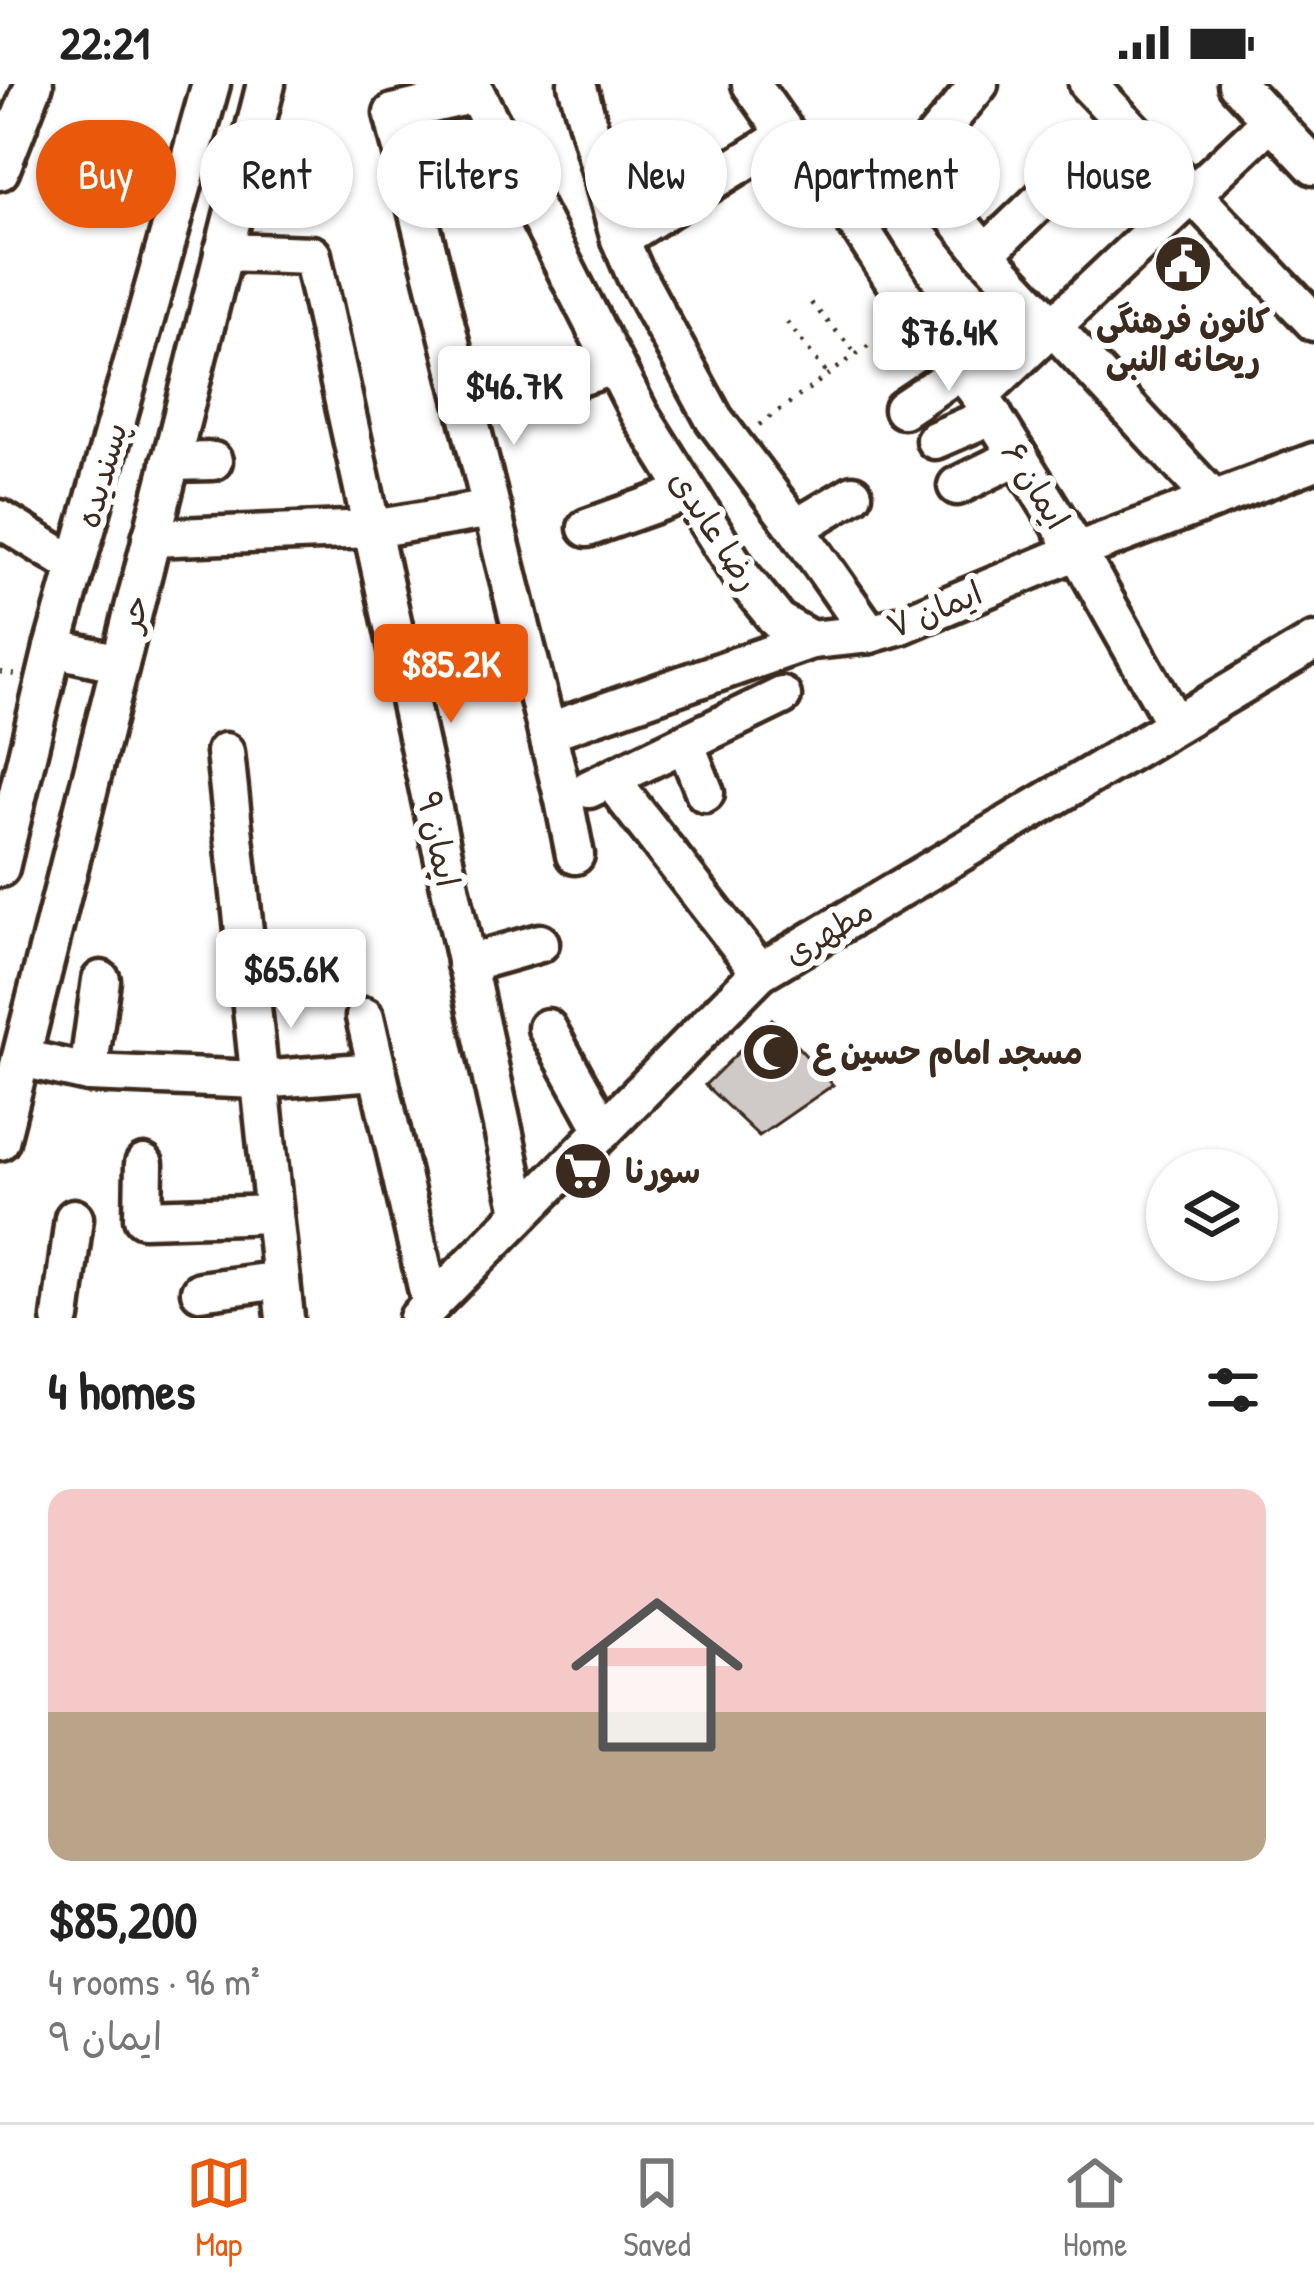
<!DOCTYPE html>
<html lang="en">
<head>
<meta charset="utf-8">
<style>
  :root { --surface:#fff; --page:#f2f2f2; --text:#222; --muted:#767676; --line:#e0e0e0; --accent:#ea580c }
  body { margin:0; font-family:"Patrick Hand","Playpen Sans Arabic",sans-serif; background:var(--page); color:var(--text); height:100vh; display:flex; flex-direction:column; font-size:45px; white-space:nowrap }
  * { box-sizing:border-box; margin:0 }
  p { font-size:39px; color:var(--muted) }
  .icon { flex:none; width:66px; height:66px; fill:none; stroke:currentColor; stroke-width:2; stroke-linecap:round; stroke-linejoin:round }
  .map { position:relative; height:1234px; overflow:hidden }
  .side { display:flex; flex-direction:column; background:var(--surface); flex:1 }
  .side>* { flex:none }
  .hud { position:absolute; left:36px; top:36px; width:1242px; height:108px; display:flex; gap:24px }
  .buttons { position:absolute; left:1146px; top:1065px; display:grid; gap:24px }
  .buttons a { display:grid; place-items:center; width:132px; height:132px; border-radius:50%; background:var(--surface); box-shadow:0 3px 9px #0004; font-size:60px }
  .price { position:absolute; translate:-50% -102px; padding:0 27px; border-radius:12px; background:#fff; color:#222; font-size:39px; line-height:78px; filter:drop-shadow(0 3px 6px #0008) }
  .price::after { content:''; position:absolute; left:50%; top:72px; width:36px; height:27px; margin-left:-18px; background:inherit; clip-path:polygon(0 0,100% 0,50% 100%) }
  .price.active { background:var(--accent); color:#fff }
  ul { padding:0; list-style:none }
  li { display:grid; align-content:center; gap:24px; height:636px; padding:0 48px }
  li span { display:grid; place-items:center; height:372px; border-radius:24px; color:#555 }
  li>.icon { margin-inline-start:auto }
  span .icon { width:216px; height:216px; fill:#fffc; stroke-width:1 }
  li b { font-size:51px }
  h2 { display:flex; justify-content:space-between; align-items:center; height:144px; padding:0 48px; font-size:51px }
  .chip { padding:0 42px; border-radius:54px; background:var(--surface); box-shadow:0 3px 9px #0004; font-size:42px; line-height:108px }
  .chip.active { background:var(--accent); color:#fff }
  .status { display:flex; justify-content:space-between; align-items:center; height:84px; padding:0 60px; background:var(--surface); direction:ltr }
  .status svg { height:33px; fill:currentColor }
  .dock { display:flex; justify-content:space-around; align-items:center; height:168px; border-top:3px solid var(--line); background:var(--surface); font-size:33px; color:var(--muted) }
  .dock a { display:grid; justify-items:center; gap:6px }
  .dock .active { color:var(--accent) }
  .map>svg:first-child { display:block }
  .building { fill:#cfcac7; stroke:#3b2a1e; stroke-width:3 }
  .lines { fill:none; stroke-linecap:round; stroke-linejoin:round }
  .minor-casing { stroke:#3b2a1e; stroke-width:45 }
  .path { stroke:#3b2a1e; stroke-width:4.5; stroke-dasharray:3 9; stroke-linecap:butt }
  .minor { stroke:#fff; stroke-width:36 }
  .labels { text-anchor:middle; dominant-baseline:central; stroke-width:12; stroke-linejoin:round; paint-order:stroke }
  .poi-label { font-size:33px; font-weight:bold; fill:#3b2a1e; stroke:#fff; text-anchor:start }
  .street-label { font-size:33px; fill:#3b2a1e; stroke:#fff }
</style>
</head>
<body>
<div class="status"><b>22:21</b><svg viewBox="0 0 49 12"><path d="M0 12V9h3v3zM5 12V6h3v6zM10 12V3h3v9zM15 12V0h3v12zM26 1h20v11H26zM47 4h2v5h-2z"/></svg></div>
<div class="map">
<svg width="1314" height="1234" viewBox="0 0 1314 1234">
  <rect width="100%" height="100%" fill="#fff"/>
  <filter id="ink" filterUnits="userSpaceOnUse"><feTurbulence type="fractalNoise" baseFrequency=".00833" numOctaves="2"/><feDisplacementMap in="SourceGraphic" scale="24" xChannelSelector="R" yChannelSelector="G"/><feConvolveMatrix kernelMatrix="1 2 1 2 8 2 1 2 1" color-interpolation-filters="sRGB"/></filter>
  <g filter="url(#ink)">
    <!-- building -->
    <polygon class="building" points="772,935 833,1001 759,1052 705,1001"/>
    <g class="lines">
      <!-- minor casing -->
      <g class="minor-casing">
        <g id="minor">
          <polyline points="471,0 639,329 739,489 778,537 811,556"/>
          <polyline points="577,0 620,155 635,190 714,335 796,444 870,550"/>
          <polyline points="751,0 787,51 860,144 914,228 980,311 1077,467 1175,640"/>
          <polyline points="979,0 912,81 985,170 1214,416"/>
          <polyline points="1088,0 1314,238"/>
          <polyline points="1237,0 1314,82"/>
          <polyline points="476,10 393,29 564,716 575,771"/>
          <polyline points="0,87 34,0"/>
          <polyline points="606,104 648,79 660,94"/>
          <polyline points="620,155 787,51"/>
          <polyline points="223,168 312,171 521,1128"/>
          <polyline points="985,170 1123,37"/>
          <polyline points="557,300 614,282"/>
          <polyline points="980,311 1270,37"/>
          <polyline points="903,325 961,286"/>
          <polyline points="935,356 993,331"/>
          <polyline points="170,378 213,377"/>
          <polyline points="957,402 1018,372"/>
          <polyline points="0,435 76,482"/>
          <polyline points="587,444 688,408"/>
          <polyline points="796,444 853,410"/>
          <polyline points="151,454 372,445 492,425"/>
          <polyline points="53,564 120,579"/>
          <polyline points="547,648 811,556 870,550 901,541 1077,467 1314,378"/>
          <polyline points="685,659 705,709"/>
          <polyline points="225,668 285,1234"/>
          <polyline points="611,696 760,888"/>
          <polyline points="589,705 782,612"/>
          <polyline points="0,784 53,564 211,0"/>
          <polyline points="466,880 540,859"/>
          <polyline points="365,933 431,1221"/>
          <polyline points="547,944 603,1045"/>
          <polyline points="21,974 88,989 260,996 375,987"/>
          <polyline points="88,989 101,896"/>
          <polyline points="0,1057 266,0"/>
          <polyline points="144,1080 143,1134 274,1130"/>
          <polyline points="200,1207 281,1196"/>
          <polyline points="61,1234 74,1134"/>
          <polyline points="418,1234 760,888 1314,558"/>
        </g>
      </g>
      <!-- path -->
      <g class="path">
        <polyline points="811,219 856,269"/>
        <polyline points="787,238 828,291"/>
        <polyline points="759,341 890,246"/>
        <polyline points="0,588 16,591"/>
      </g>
      <!-- minor -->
      <use href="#minor" class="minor"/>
    </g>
  </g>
  <!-- icons -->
  <defs>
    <g id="civic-disc" transform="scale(3)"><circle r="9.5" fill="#3b2a1e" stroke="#fff"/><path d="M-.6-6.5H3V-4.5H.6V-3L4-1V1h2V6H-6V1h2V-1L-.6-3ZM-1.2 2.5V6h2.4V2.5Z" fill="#fff"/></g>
    <g id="mosque-disc" transform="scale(3)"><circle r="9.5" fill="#3b2a1e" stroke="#fff"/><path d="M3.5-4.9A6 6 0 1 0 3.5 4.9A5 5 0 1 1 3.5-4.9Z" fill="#fff"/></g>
    <g id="supermarket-disc" transform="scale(3)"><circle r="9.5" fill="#3b2a1e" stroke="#fff"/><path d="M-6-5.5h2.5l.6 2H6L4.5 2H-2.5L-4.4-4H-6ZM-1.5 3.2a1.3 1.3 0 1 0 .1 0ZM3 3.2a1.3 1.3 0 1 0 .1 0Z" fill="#fff"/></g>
  </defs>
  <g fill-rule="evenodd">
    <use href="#civic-disc" x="1183" y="180"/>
    <use href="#mosque-disc" x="771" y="968"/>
    <use href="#supermarket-disc" x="583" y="1087"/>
  </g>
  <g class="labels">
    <!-- poi labels -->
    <g class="poi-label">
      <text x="1183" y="237" text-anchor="middle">کانون فرهنگی<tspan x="1183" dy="38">ریحانه النبی</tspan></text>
      <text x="813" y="968">مسجد امام حسین ع</text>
      <text x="625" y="1087">سورنا</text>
    </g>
    <!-- street labels -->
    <g class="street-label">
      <text transform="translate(101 391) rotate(-74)">پسندیده</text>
      <text transform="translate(1036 401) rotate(58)">ایمان ۶</text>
      <text transform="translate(715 446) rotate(57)">رضا عابدی</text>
      <text transform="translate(934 525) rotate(-22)">ایمان ۷</text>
      <text transform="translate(133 529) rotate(-76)">حر</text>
      <text transform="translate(439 755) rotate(78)">ایمان ۹</text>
      <text transform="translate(828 847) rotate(-31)">مطهری</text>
    </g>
  </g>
</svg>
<div class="buttons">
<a><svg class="icon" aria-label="layers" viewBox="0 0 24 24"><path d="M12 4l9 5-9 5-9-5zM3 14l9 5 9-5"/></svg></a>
</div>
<b class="price" style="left:949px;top:310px">$76.4K</b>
<b class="price" style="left:514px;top:364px">$46.7K</b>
<b class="price active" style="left:451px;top:642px">$85.2K</b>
<b class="price" style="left:291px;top:947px">$65.6K</b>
<div class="hud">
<a class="chip active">Buy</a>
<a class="chip">Rent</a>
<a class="chip">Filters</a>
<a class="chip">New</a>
<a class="chip">Apartment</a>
<a class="chip">House</a>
</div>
</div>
<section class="side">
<h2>4 homes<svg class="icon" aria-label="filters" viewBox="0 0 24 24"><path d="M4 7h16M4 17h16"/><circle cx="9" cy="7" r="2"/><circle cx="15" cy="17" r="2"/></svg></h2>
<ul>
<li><span style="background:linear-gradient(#f6c9c9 60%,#b9a48a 0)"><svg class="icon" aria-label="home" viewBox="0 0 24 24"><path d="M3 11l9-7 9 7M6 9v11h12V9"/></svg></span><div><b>$85,200</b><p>4 rooms · 96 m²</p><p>ایمان ۹</p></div></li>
</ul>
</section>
<nav class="dock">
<a class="active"><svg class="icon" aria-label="map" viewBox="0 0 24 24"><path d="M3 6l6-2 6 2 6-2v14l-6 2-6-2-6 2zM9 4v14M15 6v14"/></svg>Map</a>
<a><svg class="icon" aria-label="saved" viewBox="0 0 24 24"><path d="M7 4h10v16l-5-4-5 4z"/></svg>Saved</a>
<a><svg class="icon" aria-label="home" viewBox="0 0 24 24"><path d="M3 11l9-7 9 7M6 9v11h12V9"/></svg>Home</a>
</nav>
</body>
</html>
